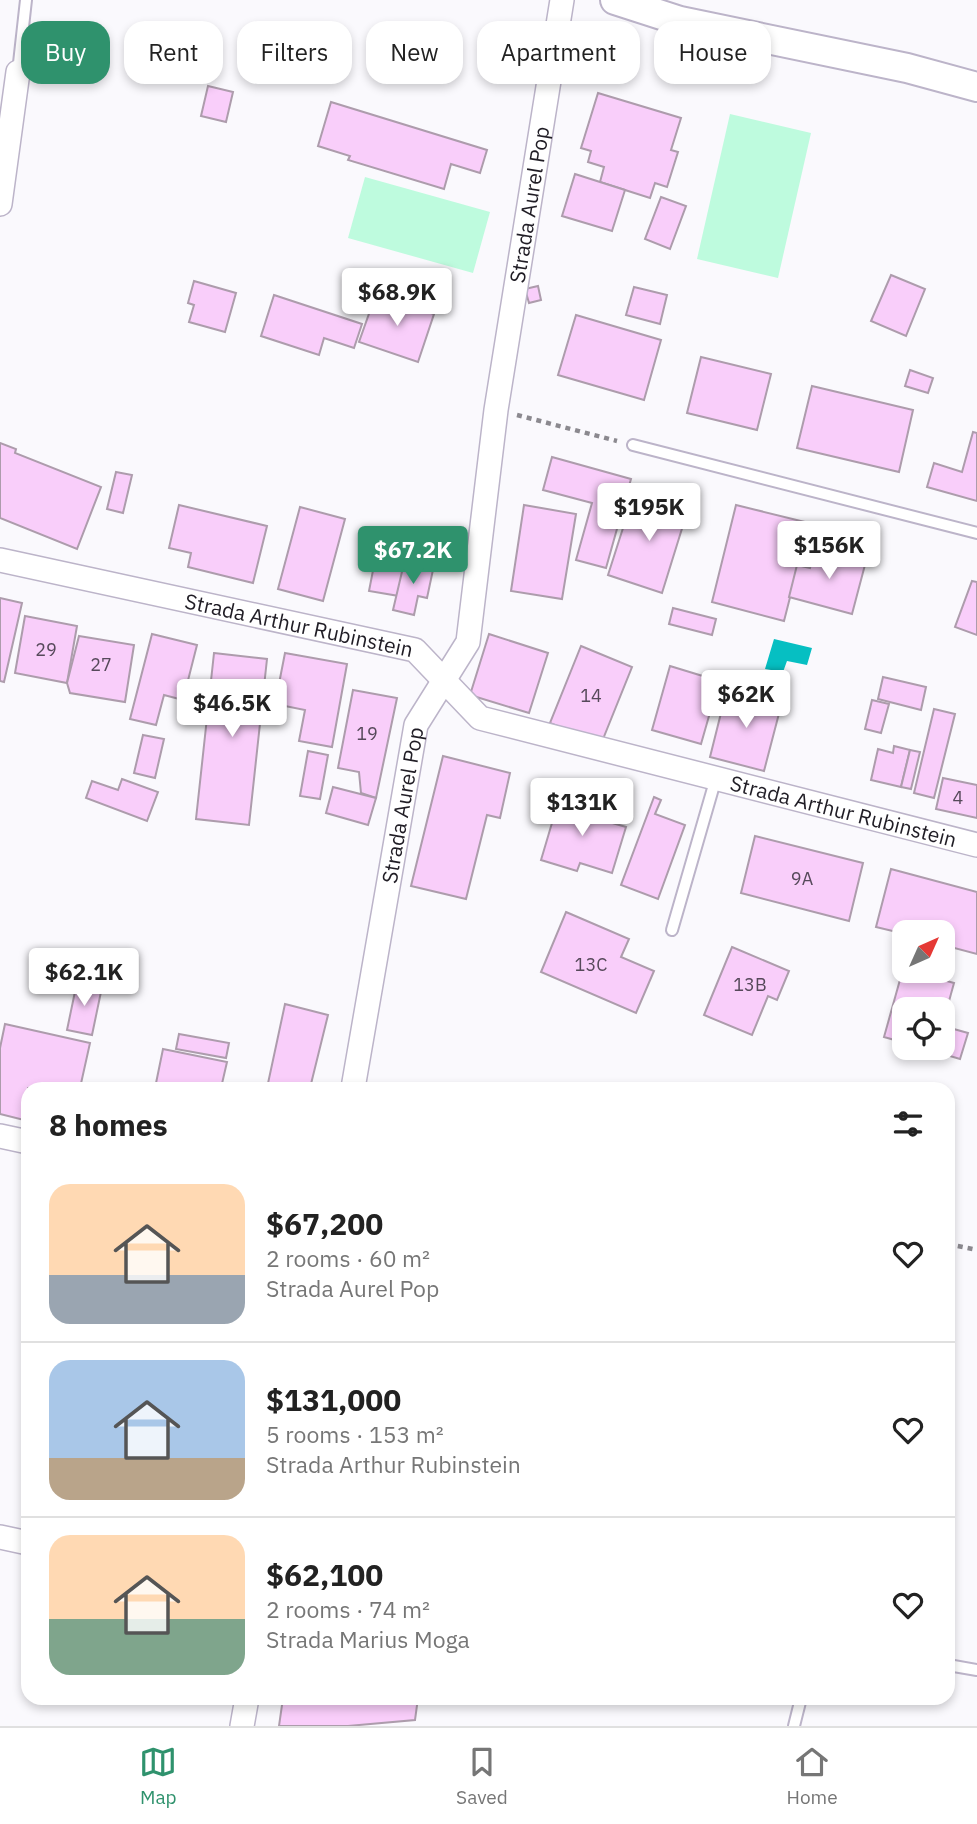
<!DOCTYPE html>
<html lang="en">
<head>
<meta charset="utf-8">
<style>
  :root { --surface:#fff; --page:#f6f6f6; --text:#222; --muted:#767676; --line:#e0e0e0; --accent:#2f926d }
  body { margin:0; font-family:"IBM Plex Sans",sans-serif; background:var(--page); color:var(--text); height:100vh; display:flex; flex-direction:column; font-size:26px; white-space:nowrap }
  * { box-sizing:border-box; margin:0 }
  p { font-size:23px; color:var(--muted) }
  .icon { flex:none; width:38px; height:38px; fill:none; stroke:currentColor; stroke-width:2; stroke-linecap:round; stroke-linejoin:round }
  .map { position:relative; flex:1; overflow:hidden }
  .side { position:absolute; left:21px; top:1082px; width:934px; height:623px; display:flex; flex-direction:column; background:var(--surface); border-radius:21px; box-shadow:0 4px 10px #0003 }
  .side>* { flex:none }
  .guide { position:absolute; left:21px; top:21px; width:936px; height:63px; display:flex; gap:14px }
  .needle { width:46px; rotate:45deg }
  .fabs { position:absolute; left:892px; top:920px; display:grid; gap:14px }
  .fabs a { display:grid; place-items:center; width:63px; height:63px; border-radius:14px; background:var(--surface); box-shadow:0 4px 10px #0003; font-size:35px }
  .price { position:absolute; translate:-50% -60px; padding:0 16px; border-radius:7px; background:#fff; color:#222; font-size:23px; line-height:46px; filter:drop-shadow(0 2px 4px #0008) }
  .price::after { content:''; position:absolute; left:50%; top:42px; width:21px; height:16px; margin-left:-10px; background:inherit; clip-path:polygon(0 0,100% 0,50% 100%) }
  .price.active { background:var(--accent); color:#fff }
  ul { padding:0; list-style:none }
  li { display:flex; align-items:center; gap:21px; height:175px; padding:0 28px }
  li+li { border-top:2px solid var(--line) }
  li span { display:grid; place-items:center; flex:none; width:196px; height:140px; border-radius:21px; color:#555 }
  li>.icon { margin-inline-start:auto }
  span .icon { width:84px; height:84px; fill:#fffc; stroke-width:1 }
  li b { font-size:30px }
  h2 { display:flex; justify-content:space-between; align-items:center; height:84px; padding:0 28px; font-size:30px }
  .tag { padding:0 24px; border-radius:21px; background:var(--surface); box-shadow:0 4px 10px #0003; font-size:24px; line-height:63px }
  .tag.active { background:var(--accent); color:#fff }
  .menu { display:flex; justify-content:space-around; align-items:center; height:98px; border-top:2px solid var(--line); background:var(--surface); font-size:19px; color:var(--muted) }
  .menu a { display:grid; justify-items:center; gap:4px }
  .menu .active { color:var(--accent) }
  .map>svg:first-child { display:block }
  .green { fill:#befbde }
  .water { fill:#06bfc2 }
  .building { fill:#f9cefa; stroke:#ad9cac; stroke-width:2 }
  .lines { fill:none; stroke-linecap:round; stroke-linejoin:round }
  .service-casing { stroke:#bcb4c9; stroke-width:14 }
  .minor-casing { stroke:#bcb4c9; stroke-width:26 }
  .tertiary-casing { stroke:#bcb4c9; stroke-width:32 }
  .path { stroke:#8b898f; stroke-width:4.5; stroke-dasharray:5 5; stroke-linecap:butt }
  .service { stroke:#fff; stroke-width:10 }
  .minor { stroke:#fff; stroke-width:23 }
  .tertiary { stroke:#fff; stroke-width:28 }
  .labels { text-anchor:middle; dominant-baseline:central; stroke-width:6; stroke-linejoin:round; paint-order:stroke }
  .number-label { font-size:18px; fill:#56495a }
  .street-label { font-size:21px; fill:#201d25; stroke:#faf9fd }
</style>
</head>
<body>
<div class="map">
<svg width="977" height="1726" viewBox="0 0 977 1726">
  <rect width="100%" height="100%" fill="#faf9fd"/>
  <!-- green -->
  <g class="green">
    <polygon points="730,114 811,133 778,278 697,259"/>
    <polygon points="365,177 490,212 473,273 348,238"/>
  </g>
  <!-- water -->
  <polygon class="water" points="774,639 812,648 807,665 787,661 783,672 765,669"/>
  <!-- building -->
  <g class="building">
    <polygon points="208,86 233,92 226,122 201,116"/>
    <polygon points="598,93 681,118 671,150 678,152 667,187 655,183 650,198 600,182 604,167 588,162 591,151 581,148"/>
    <polygon points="331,102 487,150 480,173 451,164 444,189 348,160 350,156 318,146"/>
    <polygon points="575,174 625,190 612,231 562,216"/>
    <polygon points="661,197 686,206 670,249 645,239"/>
    <polygon points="891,275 925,289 906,336 871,321"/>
    <polygon points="194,281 236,293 225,332 189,322 194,305 188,303"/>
    <polygon points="538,286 541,300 529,303 525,289"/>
    <polygon points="634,287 667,295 660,324 626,315"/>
    <polygon points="376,294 434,314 418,362 359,342"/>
    <polygon points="274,295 362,324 354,348 324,338 319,355 261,336"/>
    <polygon points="576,315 661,340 644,400 558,375"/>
    <polygon points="701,357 771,374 757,430 687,413"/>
    <polygon points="910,370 933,378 928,393 905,386"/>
    <polygon points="812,386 913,410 899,472 797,448"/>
    <polygon points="973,432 977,433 977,501 927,487 934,463 962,472"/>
    <polygon points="0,443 16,449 15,453 101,487 77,549 0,518"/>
    <polygon points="552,457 631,479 606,568 576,560 592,503 543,490"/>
    <polygon points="116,472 132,475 123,513 107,509"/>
    <polygon points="652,494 689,506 662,593 608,575 631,503 647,508"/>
    <polygon points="179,505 267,526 253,583 188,567 191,553 169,548"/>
    <polygon points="524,505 576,514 562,599 511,591"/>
    <polygon points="736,505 809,523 784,621 712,602"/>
    <polygon points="300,507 345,519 323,601 278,589"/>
    <polygon points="815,547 866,561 852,614 789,597 797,565 810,568"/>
    <polygon points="376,555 405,559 399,596 369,591"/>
    <polygon points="405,559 434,565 427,598 418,596 414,615 393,610"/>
    <polygon points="972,581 977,582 977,635 955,627"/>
    <polygon points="0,598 22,603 4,682 0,681"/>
    <polygon points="673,608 716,619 712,635 669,624"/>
    <polygon points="25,616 77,626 67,683 15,673"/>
    <polygon points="152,634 197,645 183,700 164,695 156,725 130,719"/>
    <polygon points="489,634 548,653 529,713 470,695"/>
    <polygon points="79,636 134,645 125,702 70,693 67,683"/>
    <polygon points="581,646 632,667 601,744 550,723"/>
    <polygon points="214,653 267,659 249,825 196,819"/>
    <polygon points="285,653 347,664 332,747 299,741 305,710 275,704"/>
    <polygon points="670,666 719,681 701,744 652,730"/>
    <polygon points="883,677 926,687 921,710 878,699"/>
    <polygon points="727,689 782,702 764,771 710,757"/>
    <polygon points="353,690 397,698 376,798 361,793 359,772 338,768"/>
    <polygon points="872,700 889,704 881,733 865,729"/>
    <polygon points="934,709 955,714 934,798 914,793"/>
    <polygon points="143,735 164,739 155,778 134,773"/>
    <polygon points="894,746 910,750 901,787 871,780 878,749 893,753"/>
    <polygon points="910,750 920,752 911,789 901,787"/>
    <polygon points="308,751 328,755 320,799 300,796"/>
    <polygon points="443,756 510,773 500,818 487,815 466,899 411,886"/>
    <polygon points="943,778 977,785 977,818 936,809"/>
    <polygon points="122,779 158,792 147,821 86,798 92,781 118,790"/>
    <polygon points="333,787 376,798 368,825 326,813"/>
    <polygon points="560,796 595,806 592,817 626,827 612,873 580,863 577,871 541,860"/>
    <polygon points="654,797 661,800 655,814 685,825 658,899 621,885"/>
    <polygon points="755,836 863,863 849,921 741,893"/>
    <polygon points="891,869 977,892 977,954 943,945 943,933 905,934 876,927"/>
    <polygon points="566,912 629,939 621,957 654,971 636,1013 541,972"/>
    <polygon points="732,947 789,971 777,1000 768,996 752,1035 704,1015"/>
    <polygon points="82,965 106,968 102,987 79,982"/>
    <polygon points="903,969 954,983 943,1023 943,1010 905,1010 905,1043 884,1037"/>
    <polygon points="77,982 102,987 92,1035 67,1030"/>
    <polygon points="285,1004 328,1015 310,1088 267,1088"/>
    <polygon points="5,1024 90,1043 80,1088 28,1088 28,1121 0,1114 0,1048"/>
    <polygon points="943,1026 968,1033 960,1059 923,1048 943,1048"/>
    <polygon points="179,1034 229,1043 226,1058 176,1049"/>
    <polygon points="163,1049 227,1062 221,1088 155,1088"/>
    <polygon points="283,1698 418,1698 415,1720 348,1726 279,1726"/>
  </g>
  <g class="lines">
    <!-- service casing -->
    <g class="service-casing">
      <g id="service">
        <polyline points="18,72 26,0"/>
        <polyline points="633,445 977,533"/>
        <polyline points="672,930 716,778"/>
        <polyline points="948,1665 977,1670"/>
        <polyline points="794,1726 801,1698"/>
      </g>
    </g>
    <!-- minor casing -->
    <g class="minor-casing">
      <g id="minor">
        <polyline points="0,204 18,72"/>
        <path id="s1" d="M0,560l415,90 65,68 497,127"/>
        <path id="s2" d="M353,1088l63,-363 52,-83 28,-232 66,-410"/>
        <polyline points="0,1136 28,1142"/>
        <polyline points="0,1537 28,1543"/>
        <polyline points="242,1726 247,1698"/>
      </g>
    </g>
    <!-- tertiary casing -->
    <g class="tertiary-casing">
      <polyline id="tertiary" points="615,0 680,21 907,68 977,87"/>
    </g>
    <!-- path -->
    <g class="path">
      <polyline points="517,415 617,441"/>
      <polyline points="948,1244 977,1250"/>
    </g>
    <!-- service -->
    <use href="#service" class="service"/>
    <!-- minor -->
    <use href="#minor" class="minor"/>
    <!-- tertiary -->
    <use href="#tertiary" class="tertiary"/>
  </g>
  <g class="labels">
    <!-- number labels -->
    <g class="number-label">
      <text x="46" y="649">29</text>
      <text x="101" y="664">27</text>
      <text x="591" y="695">14</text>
      <text x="367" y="733">19</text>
      <text x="958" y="797">4</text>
      <text x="802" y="878">9A</text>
      <text x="591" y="964">13C</text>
      <text x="750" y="984">13B</text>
    </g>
    <!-- street labels -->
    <g class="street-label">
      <text stroke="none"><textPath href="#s2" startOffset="908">Strada Aurel Pop</textPath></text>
      <text stroke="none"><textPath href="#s1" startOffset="306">Strada Arthur Rubinstein</textPath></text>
      <text stroke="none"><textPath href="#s2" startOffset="287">Strada Aurel Pop</textPath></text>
      <text stroke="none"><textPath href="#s1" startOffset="894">Strada Arthur Rubinstein</textPath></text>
    </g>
  </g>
</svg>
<div class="fabs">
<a><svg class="needle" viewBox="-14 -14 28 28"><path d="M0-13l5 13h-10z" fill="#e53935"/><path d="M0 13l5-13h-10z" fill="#767676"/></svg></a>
<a><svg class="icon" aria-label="locate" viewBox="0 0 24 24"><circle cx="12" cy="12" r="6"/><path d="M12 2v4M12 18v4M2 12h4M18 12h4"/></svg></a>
</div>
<b class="price" style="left:397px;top:328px">$68.9K</b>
<b class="price" style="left:649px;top:543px">$195K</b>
<b class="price" style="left:829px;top:581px">$156K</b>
<b class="price active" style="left:413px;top:586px">$67.2K</b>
<b class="price" style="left:746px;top:730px">$62K</b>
<b class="price" style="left:232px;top:739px">$46.5K</b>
<b class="price" style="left:582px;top:838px">$131K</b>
<b class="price" style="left:84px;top:1008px">$62.1K</b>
<div class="guide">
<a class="tag active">Buy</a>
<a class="tag">Rent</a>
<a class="tag">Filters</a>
<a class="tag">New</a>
<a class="tag">Apartment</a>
<a class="tag">House</a>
</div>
<section class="side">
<h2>8 homes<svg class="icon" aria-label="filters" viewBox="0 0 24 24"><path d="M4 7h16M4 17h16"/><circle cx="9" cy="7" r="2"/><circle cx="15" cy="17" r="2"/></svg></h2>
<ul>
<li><span style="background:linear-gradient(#ffd9b3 65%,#9aa5b1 0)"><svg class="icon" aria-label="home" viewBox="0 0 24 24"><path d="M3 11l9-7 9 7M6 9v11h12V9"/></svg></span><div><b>$67,200</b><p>2 rooms · 60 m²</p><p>Strada Aurel Pop</p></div><svg class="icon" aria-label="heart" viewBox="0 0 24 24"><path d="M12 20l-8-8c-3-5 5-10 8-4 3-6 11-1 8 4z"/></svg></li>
<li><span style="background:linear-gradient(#a9c7e8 70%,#b9a48a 0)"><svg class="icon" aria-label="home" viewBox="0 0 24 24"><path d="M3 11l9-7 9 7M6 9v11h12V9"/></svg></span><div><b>$131,000</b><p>5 rooms · 153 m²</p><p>Strada Arthur Rubinstein</p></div><svg class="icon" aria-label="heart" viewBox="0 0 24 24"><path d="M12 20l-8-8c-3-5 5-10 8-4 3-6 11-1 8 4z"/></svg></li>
<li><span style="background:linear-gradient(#ffd9b3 60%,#7fa58c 0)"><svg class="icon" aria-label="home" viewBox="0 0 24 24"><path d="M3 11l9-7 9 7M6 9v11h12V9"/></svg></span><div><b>$62,100</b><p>2 rooms · 74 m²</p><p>Strada Marius Moga</p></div><svg class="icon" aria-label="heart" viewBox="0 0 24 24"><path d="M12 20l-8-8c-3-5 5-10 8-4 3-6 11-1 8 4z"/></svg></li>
</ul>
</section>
</div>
<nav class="menu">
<a class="active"><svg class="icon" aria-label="map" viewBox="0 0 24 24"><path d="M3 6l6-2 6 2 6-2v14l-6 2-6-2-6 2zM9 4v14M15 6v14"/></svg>Map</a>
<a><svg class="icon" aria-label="saved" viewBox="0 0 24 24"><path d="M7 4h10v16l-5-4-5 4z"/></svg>Saved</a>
<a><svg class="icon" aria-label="home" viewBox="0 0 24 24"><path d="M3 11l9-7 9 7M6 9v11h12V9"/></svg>Home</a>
</nav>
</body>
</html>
